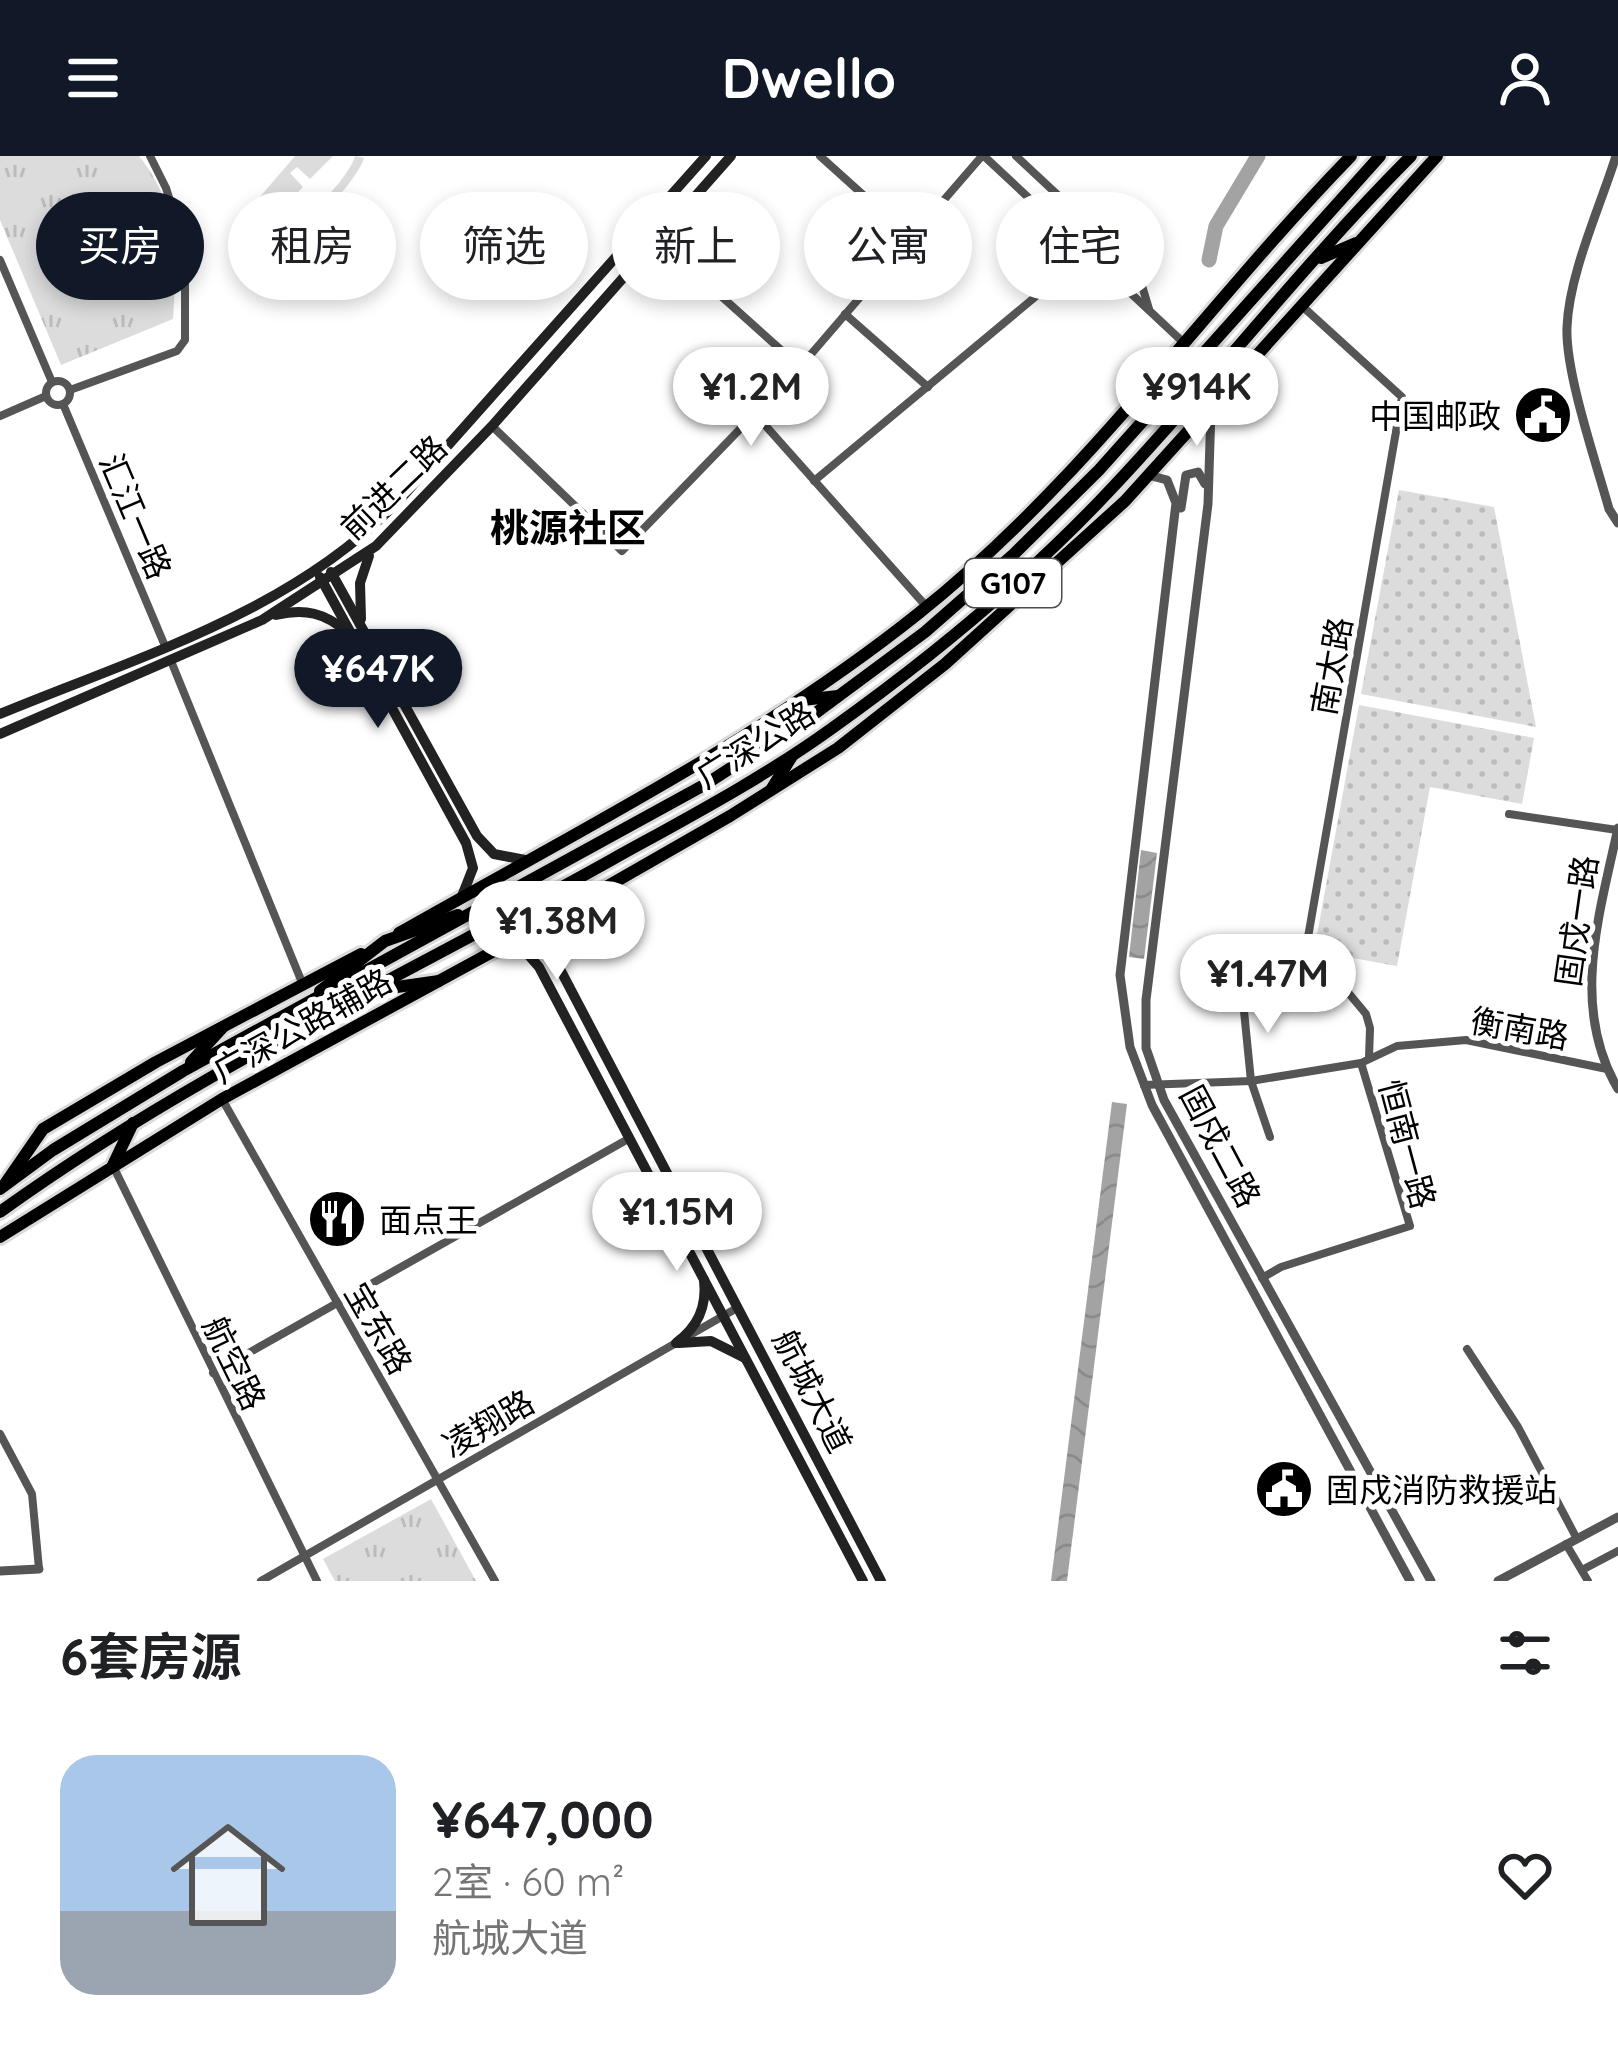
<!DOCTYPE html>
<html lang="zh">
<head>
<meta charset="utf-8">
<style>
  :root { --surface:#fff; --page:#f6f6f6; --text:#202124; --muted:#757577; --accent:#111827 }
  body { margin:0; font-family:Quicksand,"Noto Sans SC",sans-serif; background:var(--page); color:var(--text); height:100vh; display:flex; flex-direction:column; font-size:45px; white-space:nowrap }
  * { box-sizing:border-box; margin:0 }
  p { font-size:39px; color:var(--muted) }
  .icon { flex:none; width:66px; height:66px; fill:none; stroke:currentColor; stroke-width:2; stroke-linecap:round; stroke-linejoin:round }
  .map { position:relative; height:1425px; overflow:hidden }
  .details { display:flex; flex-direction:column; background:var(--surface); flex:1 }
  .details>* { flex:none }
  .guide { position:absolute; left:36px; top:36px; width:1548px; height:108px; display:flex; gap:24px }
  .price { position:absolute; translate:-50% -102px; padding:0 27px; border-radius:42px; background:#fff; color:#222; font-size:39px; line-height:78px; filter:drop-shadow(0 3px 6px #0008) }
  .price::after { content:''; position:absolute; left:50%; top:72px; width:36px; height:27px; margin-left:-18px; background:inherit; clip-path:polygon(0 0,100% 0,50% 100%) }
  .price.active { background:var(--accent); color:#fff }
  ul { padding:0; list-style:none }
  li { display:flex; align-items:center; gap:36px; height:300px; padding:0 60px }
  li span { display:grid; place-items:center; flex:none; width:336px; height:240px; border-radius:36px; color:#555 }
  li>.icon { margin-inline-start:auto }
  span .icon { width:144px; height:144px; fill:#fffc; stroke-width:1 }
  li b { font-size:51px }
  h2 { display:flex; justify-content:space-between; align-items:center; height:144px; padding:0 60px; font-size:51px }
  .tag { padding:0 42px; border-radius:54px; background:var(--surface); box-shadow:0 6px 18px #0003; font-size:42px; line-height:108px }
  .tag.active { background:var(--accent); color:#fff }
  header { display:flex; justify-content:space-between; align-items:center; height:156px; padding:0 60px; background:var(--accent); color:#fff; font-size:54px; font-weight:700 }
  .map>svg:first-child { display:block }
  .grass { fill:url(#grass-dots) }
  .park { fill:url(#park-tufts) }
  .pitch { fill:#dcdcdc }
  .water { fill:url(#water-waves) }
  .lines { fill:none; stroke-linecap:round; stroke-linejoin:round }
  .river { stroke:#a3a3a3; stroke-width:15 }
  .primary-casing { stroke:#dbdbdb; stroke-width:18 }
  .trunk-casing { stroke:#dbdbdb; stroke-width:18 }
  .minor { stroke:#555; stroke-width:8 }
  .tertiary { stroke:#555; stroke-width:9 }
  .secondary { stroke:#222; stroke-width:10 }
  .primary { stroke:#000; stroke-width:12 }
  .trunk { stroke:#000; stroke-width:12 }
  .labels { text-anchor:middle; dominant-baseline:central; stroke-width:10; stroke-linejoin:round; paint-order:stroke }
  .shield { fill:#fff; stroke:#4c4c4c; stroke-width:3 }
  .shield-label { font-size:30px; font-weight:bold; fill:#000 }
  .poi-label { font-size:33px; fill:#000; stroke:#fff; text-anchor:start }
  .street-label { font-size:33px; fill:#000; stroke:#fff }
  .quarter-label { font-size:39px; font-weight:bold; fill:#000; stroke:#fff }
</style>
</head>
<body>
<header><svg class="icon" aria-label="menu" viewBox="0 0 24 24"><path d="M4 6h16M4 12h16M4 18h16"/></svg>Dwello<svg class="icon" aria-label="person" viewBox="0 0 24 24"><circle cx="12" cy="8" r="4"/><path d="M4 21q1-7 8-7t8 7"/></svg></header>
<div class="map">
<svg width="1618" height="1425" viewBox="0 0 1618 1425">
  <defs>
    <pattern id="grass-dots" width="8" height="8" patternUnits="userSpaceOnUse" patternTransform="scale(3)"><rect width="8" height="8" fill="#dcdcdc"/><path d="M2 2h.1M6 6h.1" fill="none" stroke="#bbb" stroke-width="1.8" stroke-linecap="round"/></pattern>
    <pattern id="park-tufts" width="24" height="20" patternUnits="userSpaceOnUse" patternTransform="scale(3)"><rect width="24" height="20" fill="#dcdcdc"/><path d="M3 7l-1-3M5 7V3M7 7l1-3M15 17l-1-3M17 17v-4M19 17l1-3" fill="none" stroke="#bbb"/></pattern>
    <pattern id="water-waves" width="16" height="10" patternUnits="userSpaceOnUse" patternTransform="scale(3)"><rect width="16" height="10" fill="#a3a3a3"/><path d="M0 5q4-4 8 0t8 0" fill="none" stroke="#8b8b8b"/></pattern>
  </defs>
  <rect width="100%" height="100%" fill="#fff"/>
  <!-- grass -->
  <g class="grass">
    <polygon points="1399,334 1494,351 1536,571 1361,538"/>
    <polygon points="1359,549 1534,582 1522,648 1430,631 1397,810 1314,795"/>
  </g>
  <!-- park -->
  <g class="park">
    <path d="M0,0h139c42,53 38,101 34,163l-112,46 -61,-145z"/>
    <polygon points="431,1343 476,1425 335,1425 323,1403"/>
  </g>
  <!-- pitch -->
  <path class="pitch" d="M295,0h38l-23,23 -13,-12 -7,6 13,14 -24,26 -14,-13 -2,2 -1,20 15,11c21,-1 73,-56 78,-77l9,2c-5,19 -51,70 -69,80 -26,14 -45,-10 -42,-33z"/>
  <!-- water -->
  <g class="water">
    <polygon points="1141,694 1157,697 1144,803 1129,801"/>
    <polygon points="1112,946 1127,948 1067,1425 1051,1425"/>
  </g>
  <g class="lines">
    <!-- river -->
    <polyline class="river" points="1209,104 1216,70 1258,0"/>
    <!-- primary casing -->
    <g class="primary-casing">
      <g id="primary">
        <path d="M399,777c177,-101 360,-192 520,-320 166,-132 286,-307 432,-457"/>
        <polyline points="5,1028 43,973 156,906 361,798"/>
        <polyline points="0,1081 222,943 505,789 730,660 838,592 945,508 1125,345 1437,0"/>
      </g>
    </g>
    <!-- trunk casing -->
    <g class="trunk-casing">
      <g id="trunk">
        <polyline points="1321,102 1356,87"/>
        <polyline points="802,544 838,540"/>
        <polyline points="771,634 792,600"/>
        <polyline points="383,833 439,825"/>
        <polyline points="320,835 385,785 458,759"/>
        <polyline points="191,906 223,871"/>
        <polyline points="113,1009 133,967"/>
        <polyline points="0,1033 53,994 183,915 706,628 817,556 925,476 1014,398 1099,314 1380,0"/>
        <path d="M0,1056c191,-138 408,-238 613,-353 74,-41 150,-81 218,-130 101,-72 198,-152 282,-242 102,-108 193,-226 298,-331"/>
      </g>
    </g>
    <!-- minor -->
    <g class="minor">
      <polyline points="984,0 1185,188"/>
      <polyline points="1016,0 1137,113 1149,153"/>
      <polyline points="643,70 800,211"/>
      <polyline points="911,82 982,0"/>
      <polyline points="0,104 52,226"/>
      <polyline points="1302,150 1402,241 1307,787 1366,858 1370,872 1369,902"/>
      <polyline points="845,158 928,231"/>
      <circle cx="58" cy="237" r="12"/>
      <polyline points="70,234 177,195 185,184 185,93 166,32 150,0"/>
      <polyline points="63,248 165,490"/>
      <polyline points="755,258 926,450"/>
      <polyline points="0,260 46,240"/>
      <polyline points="492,270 622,395 800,211 911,82 820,0"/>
      <polyline points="814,325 1088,97"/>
      <polyline points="171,505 303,829"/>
      <polyline points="1509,658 1617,674"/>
      <polyline points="1237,785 1251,925 1270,981"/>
      <polyline points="1144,929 1251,925 1361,907 1397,890 1466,884 1607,913"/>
      <polyline points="222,943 495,1425"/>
      <polyline points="114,1012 317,1425"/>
      <polyline points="1262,1122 1281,1111 1410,1070 1361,907"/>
      <polyline points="1467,1193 1518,1271 1577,1383"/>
      <polyline points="213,1217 630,982"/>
      <polyline points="0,1278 32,1338 39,1413"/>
      <polyline points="1566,1388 1588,1425"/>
      <polyline points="1582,1414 1618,1395"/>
      <polyline points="261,1425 737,1152"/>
    </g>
    <!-- tertiary -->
    <g class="tertiary">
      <path d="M1616,0c-16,51 -47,118 -49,171 -2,45 29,135 42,182l9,14"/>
      <polyline points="1211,253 1208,348 1146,844 1146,892 1164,944 1431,1425"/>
      <polyline points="1148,319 1167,324 1176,347 1120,819 1130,891 1152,949 1410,1425"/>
      <polyline points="1181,352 1186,319 1198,316 1205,328"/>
      <path d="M1618,672c-19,88 -48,179 0,261"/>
      <polyline points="0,1415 39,1413"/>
      <polyline points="1498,1425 1618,1361"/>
    </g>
    <!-- secondary -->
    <g class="secondary">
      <polyline points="331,416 477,680 494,698 525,704"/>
      <polyline points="320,421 466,687 473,712 462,740"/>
      <path d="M276,459c29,-7 49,-2 71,17"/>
      <polyline points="361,463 360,427 369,400"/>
      <path d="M0,558c138,-57 298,-104 402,-217l304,-341"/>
      <polyline points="0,578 262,464 376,390 492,270 731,0"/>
      <polyline points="555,761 549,780 551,796 881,1425"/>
      <polyline points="505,789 525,795 539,811 863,1425"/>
      <path d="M676,1187c22,-16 31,-36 28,-63"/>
      <polyline points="679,1187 711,1185 745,1202"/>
    </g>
    <!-- primary -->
    <use href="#primary" class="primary"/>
    <!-- trunk -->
    <use href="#trunk" class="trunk"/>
  </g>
  <!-- icons -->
  <defs>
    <g id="civic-disc" transform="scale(3)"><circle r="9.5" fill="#000" stroke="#fff"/><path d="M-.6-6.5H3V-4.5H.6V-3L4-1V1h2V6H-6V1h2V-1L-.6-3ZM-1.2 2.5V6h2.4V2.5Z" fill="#fff"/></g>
    <g id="restaurant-disc" transform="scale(3)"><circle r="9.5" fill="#000" stroke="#fff"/><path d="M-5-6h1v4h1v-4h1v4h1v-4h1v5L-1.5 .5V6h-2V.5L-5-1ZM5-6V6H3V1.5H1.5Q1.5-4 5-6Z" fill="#fff"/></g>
  </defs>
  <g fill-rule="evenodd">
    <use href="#civic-disc" x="1543" y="259"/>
    <use href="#restaurant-disc" x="337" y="1063"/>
    <use href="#civic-disc" x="1284" y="1333"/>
  </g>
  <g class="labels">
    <!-- shield labels -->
    <rect class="shield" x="965" y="403" width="96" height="48" rx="9"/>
    <g class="shield-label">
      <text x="1013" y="427">G107</text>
    </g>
    <!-- poi labels -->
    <g class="poi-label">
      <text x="1501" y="259" text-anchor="end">中国邮政</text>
      <text x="379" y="1063">面点王</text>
      <text x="1326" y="1333">固戍消防救援站</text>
    </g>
    <!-- street labels -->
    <g class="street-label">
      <text transform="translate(393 331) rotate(-44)">前进二路</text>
      <text transform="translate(136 360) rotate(67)">汇江一路</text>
      <text transform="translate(1331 510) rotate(-80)">南太路</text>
      <text transform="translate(755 588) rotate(-32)">广深公路</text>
      <text transform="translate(1576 765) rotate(-82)">固戍一路</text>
      <text transform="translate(302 869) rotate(-29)">广深公路辅路</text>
      <text transform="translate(1520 872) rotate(10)">衡南路</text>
      <text transform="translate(1408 988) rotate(75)">恒南一路</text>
      <text transform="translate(1221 990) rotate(62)">固戍二路</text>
      <text transform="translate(379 1172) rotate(60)">宝东路</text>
      <text transform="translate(235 1207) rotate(64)">航空路</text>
      <text transform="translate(813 1235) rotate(63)">航城大道</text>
      <text transform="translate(488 1267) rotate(-30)">凌翔路</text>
    </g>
    <!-- quarter labels -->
    <g class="quarter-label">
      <text x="568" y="371">桃源社区</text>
    </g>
  </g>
</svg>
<b class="price" style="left:751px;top:293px">¥1.2M</b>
<b class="price" style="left:1197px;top:293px">¥914K</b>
<b class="price active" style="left:378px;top:575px">¥647K</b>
<b class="price" style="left:557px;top:827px">¥1.38M</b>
<b class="price" style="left:1268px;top:880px">¥1.47M</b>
<b class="price" style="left:677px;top:1118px">¥1.15M</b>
<div class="guide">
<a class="tag active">买房</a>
<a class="tag">租房</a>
<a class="tag">筛选</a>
<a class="tag">新上</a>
<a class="tag">公寓</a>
<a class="tag">住宅</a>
</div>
</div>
<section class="details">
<h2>6套房源<svg class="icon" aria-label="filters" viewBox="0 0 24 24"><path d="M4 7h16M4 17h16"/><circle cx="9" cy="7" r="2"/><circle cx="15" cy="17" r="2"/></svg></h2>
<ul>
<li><span style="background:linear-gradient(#a9c7e8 65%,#9aa5b1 0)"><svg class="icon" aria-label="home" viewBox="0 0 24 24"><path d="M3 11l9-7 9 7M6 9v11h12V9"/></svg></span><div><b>¥647,000</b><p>2室 · 60 m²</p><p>航城大道</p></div><svg class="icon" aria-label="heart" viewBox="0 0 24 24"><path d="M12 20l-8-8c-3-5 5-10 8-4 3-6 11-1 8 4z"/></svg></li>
</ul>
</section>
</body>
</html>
